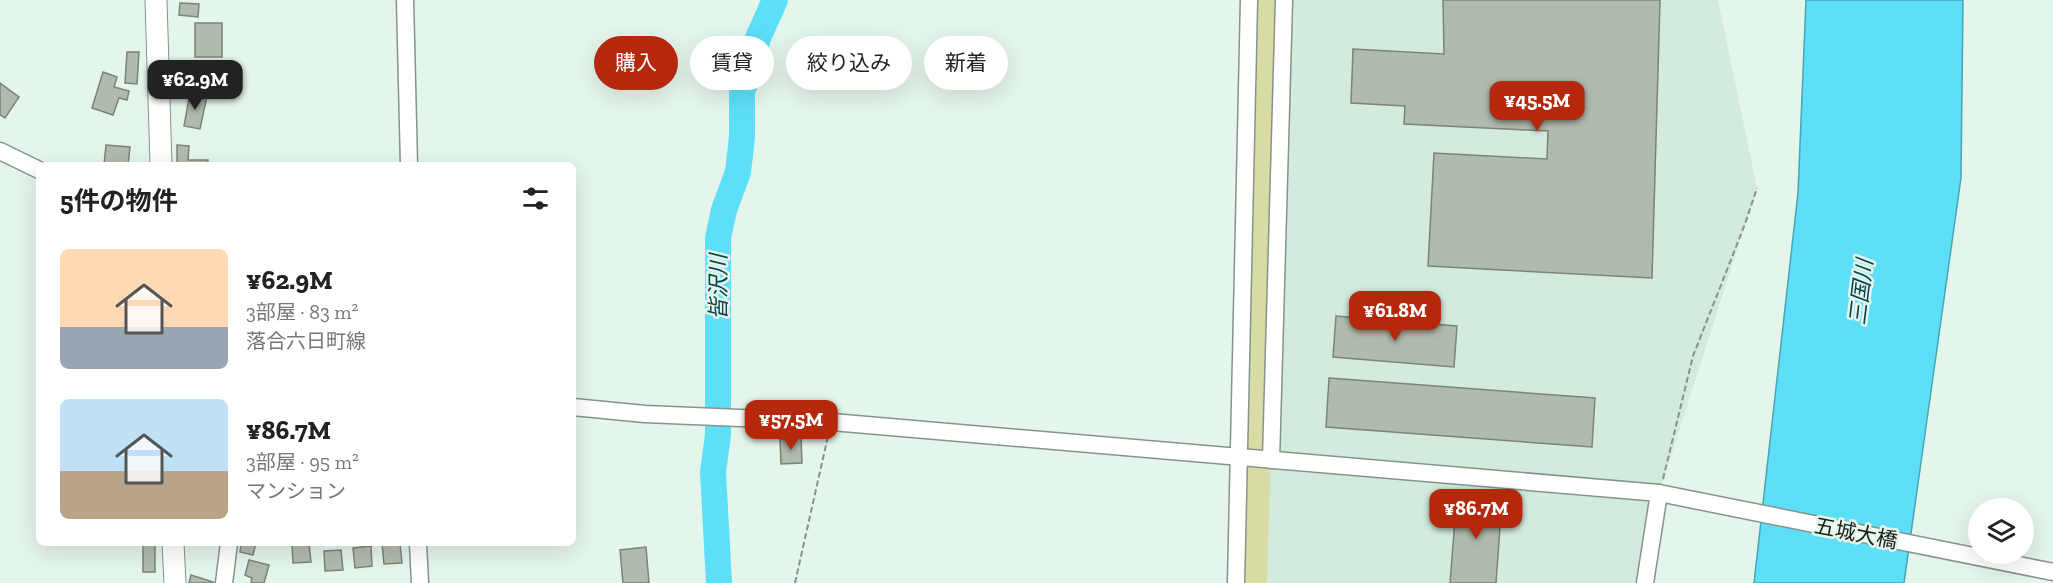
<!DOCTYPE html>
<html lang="ja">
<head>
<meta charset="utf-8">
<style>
  :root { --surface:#fff; --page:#f2f2f2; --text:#222; --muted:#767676; --accent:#b5280c }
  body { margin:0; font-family:"Zilla Slab","Noto Sans JP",serif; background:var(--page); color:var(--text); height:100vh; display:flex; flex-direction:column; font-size:22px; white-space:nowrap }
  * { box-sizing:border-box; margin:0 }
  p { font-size:20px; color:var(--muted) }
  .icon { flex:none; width:33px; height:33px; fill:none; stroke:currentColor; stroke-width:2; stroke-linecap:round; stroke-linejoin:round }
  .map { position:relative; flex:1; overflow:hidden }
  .panel { position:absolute; left:36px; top:162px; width:540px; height:384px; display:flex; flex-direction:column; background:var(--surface); border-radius:9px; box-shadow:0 6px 24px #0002 }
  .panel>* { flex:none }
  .banner { position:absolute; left:594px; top:36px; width:570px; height:54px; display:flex; gap:12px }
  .tools { position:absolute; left:1968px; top:498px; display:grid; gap:12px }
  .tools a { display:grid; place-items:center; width:66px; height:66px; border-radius:50%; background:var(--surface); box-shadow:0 6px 24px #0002; font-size:30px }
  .price { position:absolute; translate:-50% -51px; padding:0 14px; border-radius:12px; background:var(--accent); color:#fff; font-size:20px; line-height:39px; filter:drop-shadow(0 2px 3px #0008) }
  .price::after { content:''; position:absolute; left:50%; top:36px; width:18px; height:14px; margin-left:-9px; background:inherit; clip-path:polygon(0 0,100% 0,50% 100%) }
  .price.on { background:#222; color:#fff }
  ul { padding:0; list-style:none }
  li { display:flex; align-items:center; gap:18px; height:150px; padding:0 24px }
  li span { display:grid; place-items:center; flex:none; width:168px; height:120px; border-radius:9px; color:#555 }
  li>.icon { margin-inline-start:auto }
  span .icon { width:72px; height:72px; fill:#fffc; stroke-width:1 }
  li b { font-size:26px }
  h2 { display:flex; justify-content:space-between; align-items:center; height:72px; padding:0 24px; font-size:26px }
  .pill { padding:0 21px; border-radius:27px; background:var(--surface); box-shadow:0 6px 24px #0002; font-size:21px; line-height:54px }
  .pill.on { background:var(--accent); color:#fff }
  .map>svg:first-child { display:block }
  .built { fill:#d3ebdd }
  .green { fill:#d9dba5 }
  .water { fill:#5ddff7; stroke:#49a5b5; stroke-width:1.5 }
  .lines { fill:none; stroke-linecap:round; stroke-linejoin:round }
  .river { stroke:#5ddff7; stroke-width:26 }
  .building { fill:#b1bbad; stroke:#7b8477; stroke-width:1.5 }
  .minor-casing { stroke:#85948b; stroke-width:19 }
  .major-casing { stroke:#85948b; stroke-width:23 }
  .path { stroke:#87928c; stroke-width:2; stroke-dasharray:6 3; stroke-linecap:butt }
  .minor { stroke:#fff; stroke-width:16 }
  .major { stroke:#fff; stroke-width:21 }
  .labels { text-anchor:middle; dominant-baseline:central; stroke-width:5; stroke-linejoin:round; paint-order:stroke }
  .street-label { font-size:21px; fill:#191e1b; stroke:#e4f5eb }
  .water-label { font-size:22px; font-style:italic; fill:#07444e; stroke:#e4f5eb }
</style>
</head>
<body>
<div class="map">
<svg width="2053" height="583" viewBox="0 0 2053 583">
  <rect width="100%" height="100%" fill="#e4f5eb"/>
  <!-- built -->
  <polygon class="built" points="1249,0 1718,0 1757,188 1659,493 1645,583 1236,583"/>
  <!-- green -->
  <polygon class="green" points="1249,0 1284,0 1267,583 1236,583"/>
  <!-- water -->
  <polygon class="water" points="1806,0 1963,0 1961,178 1904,583 1754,583 1798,193"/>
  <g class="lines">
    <!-- river -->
    <polyline class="river" points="719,583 713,472 718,435 718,238 724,210 738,172 742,137 742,93 758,38 775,0"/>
  </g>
  <!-- building -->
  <g class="building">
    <polygon points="1443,0 1660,0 1652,278 1428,266 1434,153 1547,159 1548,131 1404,124 1405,106 1351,103 1353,49 1444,54"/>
    <polygon points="180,3 199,4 198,17 179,15"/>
    <rect x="195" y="23" width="27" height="34"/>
    <polygon points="127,52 139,52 137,84 125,83"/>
    <polygon points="103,72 117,77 114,87 129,91 127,100 119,98 113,115 92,108"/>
    <polygon points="0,83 19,97 5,118 0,115"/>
    <polygon points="190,93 207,96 200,129 184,126"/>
    <polygon points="106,145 130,147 128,165 104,165"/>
    <polygon points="177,145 189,146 188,160 208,160 208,165 177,165"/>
    <polygon points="1336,316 1457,326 1454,367 1333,357"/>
    <polygon points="1329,378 1595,398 1592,447 1326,427"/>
    <polygon points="801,438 802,463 781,464 780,439"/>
    <polygon points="1457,495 1502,499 1496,583 1450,583"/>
    <rect x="143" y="543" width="12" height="29"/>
    <polygon points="241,543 256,543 253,555 240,552"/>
    <polygon points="292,543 309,543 311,562 293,563"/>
    <polygon points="400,543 402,563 384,564 382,544"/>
    <polygon points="371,546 372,566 355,568 353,548"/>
    <polygon points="646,547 649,583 623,583 620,550"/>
    <polygon points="341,550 343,570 325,571 324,551"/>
    <polygon points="249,560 269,565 264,583 251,583 252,578 245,575"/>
    <polygon points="191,575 213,582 213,583 189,583"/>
  </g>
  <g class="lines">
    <!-- minor casing -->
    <g class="minor-casing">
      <g id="minor">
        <polyline points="405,0 409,165"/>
        <polyline points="0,151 39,170"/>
        <polyline points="573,407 645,414 832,422 1659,493 2053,572"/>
        <polyline points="1271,460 1284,0"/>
        <polyline points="418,543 420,583"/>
        <polyline points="224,583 229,543"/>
        <polyline points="1236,583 1249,0"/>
        <polyline points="1645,583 1659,493"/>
      </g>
    </g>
    <!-- major casing -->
    <g class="major-casing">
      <g id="major">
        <polyline points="156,0 161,165"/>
        <polyline points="173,543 175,583"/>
      </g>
    </g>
    <!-- path -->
    <g class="path">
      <polyline points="1663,479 1693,356 1745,224 1757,188"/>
      <polyline points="795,583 828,436"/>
    </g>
    <!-- minor -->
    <use href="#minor" class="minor"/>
    <!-- major -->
    <use href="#major" class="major"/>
  </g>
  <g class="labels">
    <!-- street labels -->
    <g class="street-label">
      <text transform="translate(1856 533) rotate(11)">五城大橋</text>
    </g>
    <!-- water labels -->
    <g class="water-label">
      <text transform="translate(718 287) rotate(-90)">皆沢川</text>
      <text transform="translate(1861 292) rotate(-83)">三国川</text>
    </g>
  </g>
</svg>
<div class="tools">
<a><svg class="icon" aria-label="layers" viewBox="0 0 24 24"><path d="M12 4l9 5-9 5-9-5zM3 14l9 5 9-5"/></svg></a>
</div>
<b class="price on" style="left:195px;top:111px">¥62.9M</b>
<b class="price" style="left:1537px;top:132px">¥45.5M</b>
<b class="price" style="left:1395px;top:342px">¥61.8M</b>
<b class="price" style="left:791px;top:451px">¥57.5M</b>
<b class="price" style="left:1476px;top:540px">¥86.7M</b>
<div class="banner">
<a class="pill on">購入</a>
<a class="pill">賃貸</a>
<a class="pill">絞り込み</a>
<a class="pill">新着</a>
</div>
<section class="panel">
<h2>5件の物件<svg class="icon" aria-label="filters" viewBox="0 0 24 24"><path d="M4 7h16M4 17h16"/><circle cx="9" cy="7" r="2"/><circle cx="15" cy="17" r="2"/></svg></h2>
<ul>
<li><span style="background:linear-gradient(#ffd9b3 65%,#9aa5b1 0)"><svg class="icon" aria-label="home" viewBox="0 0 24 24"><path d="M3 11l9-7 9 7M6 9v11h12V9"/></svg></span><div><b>¥62.9M</b><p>3部屋 · 83 m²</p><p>落合六日町線</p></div></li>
<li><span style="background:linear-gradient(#bfe0f5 60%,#b9a48a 0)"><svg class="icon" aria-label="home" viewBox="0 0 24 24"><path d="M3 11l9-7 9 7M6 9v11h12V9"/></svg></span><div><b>¥86.7M</b><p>3部屋 · 95 m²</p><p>マンション</p></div></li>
</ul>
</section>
</div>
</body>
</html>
